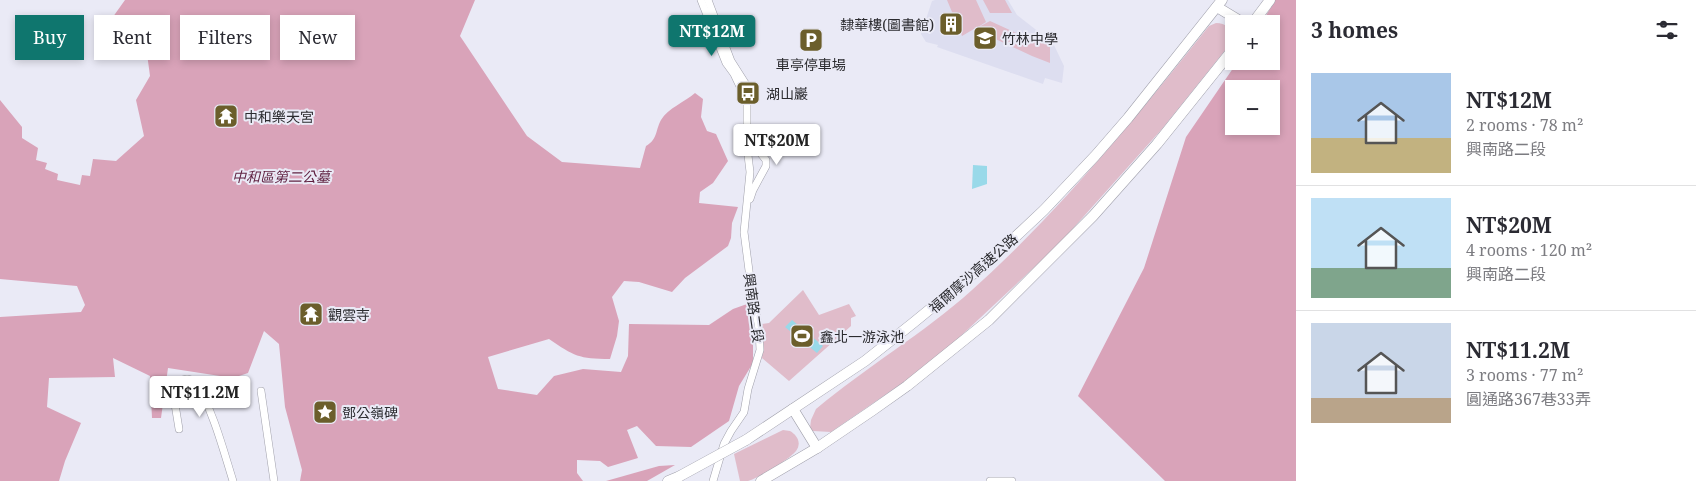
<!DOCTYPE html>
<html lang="en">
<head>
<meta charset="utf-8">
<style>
  :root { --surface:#fff; --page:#f2f2f3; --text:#2b2b33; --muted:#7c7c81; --line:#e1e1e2; --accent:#0f766e }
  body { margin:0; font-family:"Noto Serif","Noto Sans TC",serif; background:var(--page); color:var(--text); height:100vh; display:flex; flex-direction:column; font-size:19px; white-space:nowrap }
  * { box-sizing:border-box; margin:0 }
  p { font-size:16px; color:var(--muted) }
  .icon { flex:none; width:28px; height:28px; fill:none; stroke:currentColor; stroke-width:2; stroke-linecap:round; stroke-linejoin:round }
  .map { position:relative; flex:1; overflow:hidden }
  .panel { display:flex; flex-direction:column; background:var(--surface); width:400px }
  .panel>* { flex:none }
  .hud { position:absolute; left:15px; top:15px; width:475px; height:45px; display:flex; gap:10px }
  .controls { position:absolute; left:1225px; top:15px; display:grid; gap:10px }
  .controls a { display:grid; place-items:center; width:55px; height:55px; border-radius:0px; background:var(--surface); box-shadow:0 2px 8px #0003; font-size:25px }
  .price { position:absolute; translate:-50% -42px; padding:0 11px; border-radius:5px; background:#fff; color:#222; font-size:16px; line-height:32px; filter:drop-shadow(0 1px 2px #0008) }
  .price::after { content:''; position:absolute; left:50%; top:30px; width:15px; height:11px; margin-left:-8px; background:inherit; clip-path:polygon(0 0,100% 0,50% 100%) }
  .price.current { background:var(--accent); color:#fff }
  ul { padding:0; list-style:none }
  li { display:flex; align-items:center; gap:15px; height:125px; padding:0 15px }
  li+li { border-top:1px solid var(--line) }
  li span { display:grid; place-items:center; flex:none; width:140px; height:100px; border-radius:0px; color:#555 }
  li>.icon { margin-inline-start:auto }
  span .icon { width:60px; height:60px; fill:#fffc; stroke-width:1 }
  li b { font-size:21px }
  h2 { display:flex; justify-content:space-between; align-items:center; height:60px; padding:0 15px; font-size:21px }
  .pill { padding:0 18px; border-radius:0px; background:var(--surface); box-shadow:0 2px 8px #0003; font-size:18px; line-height:45px }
  .pill.current { background:var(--accent); color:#fff }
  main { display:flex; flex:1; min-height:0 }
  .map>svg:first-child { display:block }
  .built { fill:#dddef0 }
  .green { fill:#e0bcca }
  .forest { fill:#d9a3b9; fill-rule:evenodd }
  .water { fill:#99d9e9 }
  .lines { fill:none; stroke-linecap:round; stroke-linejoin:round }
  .minor-casing { stroke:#a0a0ab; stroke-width:8 }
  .highway-casing { stroke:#a0a0ab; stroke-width:11 }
  .minor { stroke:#fff; stroke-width:7 }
  .highway { stroke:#fff; stroke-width:10 }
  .highway-bridge-casing { stroke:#a0a0ab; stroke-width:11; stroke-linecap:butt }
  .highway-bridge { stroke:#fff; stroke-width:10 }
  .labels { text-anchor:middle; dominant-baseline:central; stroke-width:4; stroke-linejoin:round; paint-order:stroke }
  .poi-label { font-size:14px; fill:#2b2b2f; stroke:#eaeaf6; text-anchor:start }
  .park-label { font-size:14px; font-style:italic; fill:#5d1e3e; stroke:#eaeaf6 }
  .street-label { font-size:14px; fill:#2b2b2f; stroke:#eaeaf6 }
</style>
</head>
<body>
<main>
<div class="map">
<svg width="1296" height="481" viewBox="0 0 1296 481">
  <rect width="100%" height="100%" fill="#eaeaf6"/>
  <!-- built -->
  <polygon class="built" points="935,0 1008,0 1017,15 1053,43 1064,66 1062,83 1045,78 1043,84 937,47 938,45 926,42 921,34 932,1"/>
  <!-- green -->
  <g class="green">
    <polygon points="947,0 976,0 986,22 975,29 990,21 1021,35 1050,44 1050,63 1032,56 974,29 962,36"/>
    <polygon points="983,0 1005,0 1012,13 990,13"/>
    <path d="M1216,23c12,0 19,9 15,20l-69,86 -103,115 -111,104 -44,34 -73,50 -18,-1 -3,-3 1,-8 5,-11c50,-42 107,-75 156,-119 88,-79 163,-171 237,-264z"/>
    <polygon points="131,30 138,55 123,59 115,34"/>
    <polygon points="803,290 819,315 849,304 856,316 851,318 851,326 789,381 762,358 763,345 762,324 769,323"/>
    <path d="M783,430l7,1c7,4 12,12 6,20 -6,8 -38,27 -48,30 0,0 -7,0 -8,0l-6,-27z"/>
  </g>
  <!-- forest -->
  <g class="forest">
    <path d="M125,0h350l-15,36 67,100 35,26 78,6 6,-22c12,-7 9,-15 15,-26 7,-12 24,-18 34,-27l8,6 -2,18 6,14 9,3 12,27 -15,22 -13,9 -1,11 39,4 -6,16 -1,15 -3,8 -43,32 -13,14 -33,-10 -15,-1 -12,16 7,24 -2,15 -7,23c-31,0 -36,-3 -61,-20l-61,18 10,32 39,6 17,-19 29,-7 38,3 7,-16 1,-32 80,1 24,-16 14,-5 4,9 2,18v32l-14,23 -10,35 -38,26 -35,-1 -19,-20 -10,4 11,28 -30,9 -8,-6 -23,-1v13l6,8h7h-290l2,-11 -17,-63 -6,-63 -15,-13 -16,42 -15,5 -65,-10 -7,50h-9l-2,-42 -37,-18 2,19 -66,1 -2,29 34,16 -16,38 -6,20h-59v-164l81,-5 4,-7 -8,-19 -77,-7v-179l22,27v11l16,10 -2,12 11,3 -2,6 13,5 -1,6 23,5 2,-10 8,1 3,-17 23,2 28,-25 -8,-36 14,-24 -7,-52 -33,-3z"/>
    <path d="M1275,0h21v481h-131l-87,-85 66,-128 42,-131 52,-76h33v-37h-10zM1234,89h37v37h-37z"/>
    <polygon points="675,465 647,481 606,481 659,466"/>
  </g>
  <!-- water -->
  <g class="water">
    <polygon points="973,165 987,166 987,184 972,189"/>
    <polygon points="792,320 823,346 817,353 785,327"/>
  </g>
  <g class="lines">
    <!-- minor casing -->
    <g class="minor-casing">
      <g id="minor">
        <polyline points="701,0 726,63 734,74 744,95"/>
        <polyline points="708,0 731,61 745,83 747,92 747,147 750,172 744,232 751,286 759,329 760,350 748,389 744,412 731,431 724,444 713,481"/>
        <polyline points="750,199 753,190 766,166 766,160 754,145 750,131"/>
        <polyline points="261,391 274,481"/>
        <path d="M179,429l-6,-37 5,-11 9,-2 8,2c18,29 28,68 38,100"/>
        <polyline points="990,481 1012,481"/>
      </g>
    </g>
    <!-- highway casing -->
    <g class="highway-casing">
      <g id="highway">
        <polyline points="1217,7 1245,24"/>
        <polyline points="1252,24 1270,0"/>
        <polyline points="793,409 817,448"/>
        <polyline points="746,440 865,361 913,323 995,256 1044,210 1095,156 1128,118 1222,0"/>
        <polyline points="668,481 680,476"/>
        <polyline points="761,481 817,448 873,410 907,386 989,320 1093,216 1157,144 1234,48"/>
      </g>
    </g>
    <!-- minor -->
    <use href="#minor" class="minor"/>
    <!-- highway -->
    <use href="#highway" class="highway"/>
    <!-- highway-bridge casing -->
    <g class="highway-bridge-casing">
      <polyline id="highway-bridge" points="680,476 746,440"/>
    </g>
    <!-- highway-bridge -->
    <use href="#highway-bridge" class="highway-bridge"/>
  </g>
  <!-- icons -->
  <defs>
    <g id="building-square" transform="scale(1.25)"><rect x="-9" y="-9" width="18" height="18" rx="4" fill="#6b5e2b" stroke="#eaeaf6"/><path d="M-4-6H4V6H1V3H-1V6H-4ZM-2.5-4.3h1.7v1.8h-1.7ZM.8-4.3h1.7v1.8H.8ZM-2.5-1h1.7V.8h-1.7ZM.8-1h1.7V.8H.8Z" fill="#fff"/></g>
    <g id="school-square" transform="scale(1.25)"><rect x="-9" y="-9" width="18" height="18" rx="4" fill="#6b5e2b" stroke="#eaeaf6"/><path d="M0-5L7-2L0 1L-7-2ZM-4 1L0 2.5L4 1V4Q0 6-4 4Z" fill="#fff"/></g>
    <g id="parking-square" transform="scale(1.25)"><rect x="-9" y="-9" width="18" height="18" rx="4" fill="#6b5e2b" stroke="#eaeaf6"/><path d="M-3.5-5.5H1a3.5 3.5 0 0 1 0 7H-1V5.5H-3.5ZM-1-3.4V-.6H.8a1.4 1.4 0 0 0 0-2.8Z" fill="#fff"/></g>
    <g id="bus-square" transform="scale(1.25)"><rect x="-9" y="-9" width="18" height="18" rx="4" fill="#6b5e2b" stroke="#eaeaf6"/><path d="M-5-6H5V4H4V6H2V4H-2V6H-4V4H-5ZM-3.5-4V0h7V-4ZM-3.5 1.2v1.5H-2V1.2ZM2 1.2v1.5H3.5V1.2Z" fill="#fff"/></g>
    <g id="temple-square" transform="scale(1.25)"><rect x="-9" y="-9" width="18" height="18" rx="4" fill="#6b5e2b" stroke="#eaeaf6"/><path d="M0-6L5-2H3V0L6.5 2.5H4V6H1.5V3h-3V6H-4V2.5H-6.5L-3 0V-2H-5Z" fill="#fff"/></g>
    <g id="stadium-square" transform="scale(1.25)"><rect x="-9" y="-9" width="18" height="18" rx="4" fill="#6b5e2b" stroke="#eaeaf6"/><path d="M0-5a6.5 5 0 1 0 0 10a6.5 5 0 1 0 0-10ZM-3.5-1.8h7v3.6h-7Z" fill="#fff"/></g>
    <g id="sight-square" transform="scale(1.25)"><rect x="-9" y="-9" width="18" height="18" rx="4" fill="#6b5e2b" stroke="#eaeaf6"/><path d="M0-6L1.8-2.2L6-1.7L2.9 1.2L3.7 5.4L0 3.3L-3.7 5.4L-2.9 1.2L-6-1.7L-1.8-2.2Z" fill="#fff"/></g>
  </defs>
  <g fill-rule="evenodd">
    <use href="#building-square" x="951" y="24"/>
    <use href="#school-square" x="985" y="38"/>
    <use href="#parking-square" x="811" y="40"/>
    <use href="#bus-square" x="748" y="93"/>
    <use href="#temple-square" x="226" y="116"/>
    <use href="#temple-square" x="311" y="314"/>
    <use href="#stadium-square" x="802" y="336"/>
    <use href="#sight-square" x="325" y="412"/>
  </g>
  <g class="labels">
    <!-- poi labels -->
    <g class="poi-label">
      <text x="934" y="24" text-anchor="end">隸華樓(圖書館)</text>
      <text x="1002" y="38">竹林中學</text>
      <text x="811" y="64" text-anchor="middle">車亭停車場</text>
      <text x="766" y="93">湖山巖</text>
      <text x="244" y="116">中和樂天宮</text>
      <text x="328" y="314">觀雲寺</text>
      <text x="820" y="336">鑫北一游泳池</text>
      <text x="342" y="412">鄧公嶺碑</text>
    </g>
    <!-- park labels -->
    <g class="park-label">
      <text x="281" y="176">中和區第二公墓</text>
    </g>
    <!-- street labels -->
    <g class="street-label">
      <text transform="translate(973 273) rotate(-41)">福爾摩沙高速公路</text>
      <text transform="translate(754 308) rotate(82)">興南路二段</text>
    </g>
  </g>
</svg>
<div class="controls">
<a>+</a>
<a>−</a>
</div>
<b class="price current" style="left:712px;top:57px">NT$12M</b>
<b class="price" style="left:777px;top:166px">NT$20M</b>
<b class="price" style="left:200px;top:418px">NT$11.2M</b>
<div class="hud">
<a class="pill current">Buy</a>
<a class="pill">Rent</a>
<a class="pill">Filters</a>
<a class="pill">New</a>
</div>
</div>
<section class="panel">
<h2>3 homes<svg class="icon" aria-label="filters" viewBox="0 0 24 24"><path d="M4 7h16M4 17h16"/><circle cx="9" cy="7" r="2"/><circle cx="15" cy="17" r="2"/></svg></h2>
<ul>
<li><span style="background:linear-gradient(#a9c7e8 65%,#c2b280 0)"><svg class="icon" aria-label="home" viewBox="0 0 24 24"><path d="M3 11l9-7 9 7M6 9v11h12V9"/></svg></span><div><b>NT$12M</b><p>2 rooms · 78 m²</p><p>興南路二段</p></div></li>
<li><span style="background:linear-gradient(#bfe0f5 70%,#7fa58c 0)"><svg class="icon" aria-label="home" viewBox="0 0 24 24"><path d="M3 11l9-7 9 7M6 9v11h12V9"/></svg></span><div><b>NT$20M</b><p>4 rooms · 120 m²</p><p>興南路二段</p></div></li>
<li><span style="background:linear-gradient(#c9d6e8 75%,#b9a48a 0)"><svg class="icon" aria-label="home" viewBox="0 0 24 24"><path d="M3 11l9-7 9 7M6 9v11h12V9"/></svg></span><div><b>NT$11.2M</b><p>3 rooms · 77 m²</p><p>圓通路367巷33弄</p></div></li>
</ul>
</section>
</main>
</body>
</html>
